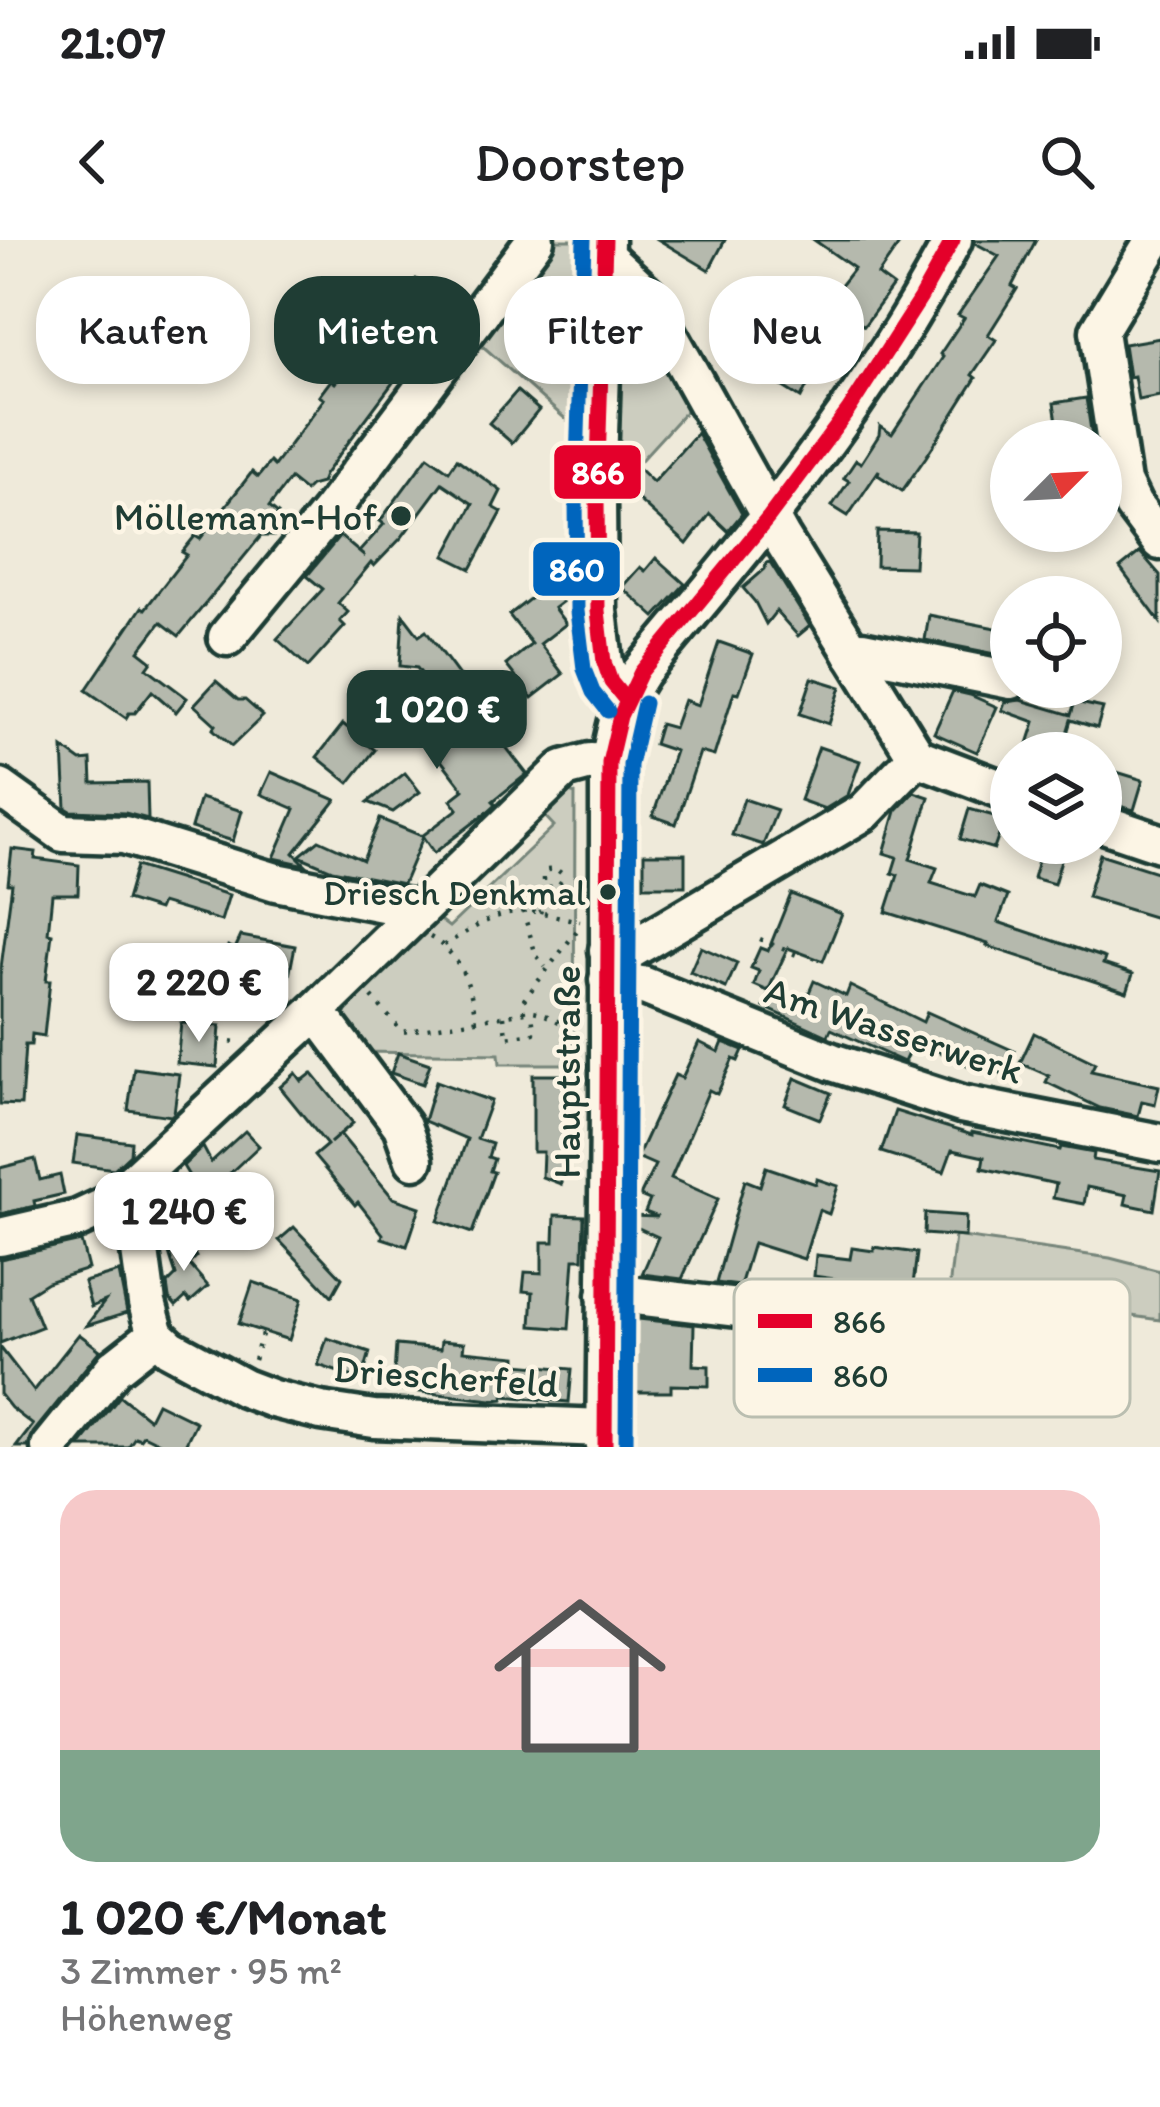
<!DOCTYPE html>
<html lang="de">
<head>
<meta charset="utf-8">
<style>
  :root { --surface:#fff; --page:#f6f6f6; --text:#202124; --muted:#757577; --accent:#1f3d34 }
  body { margin:0; font-family:Itim,sans-serif; background:var(--page); color:var(--text); height:100vh; display:flex; flex-direction:column; font-size:45px; white-space:nowrap }
  * { box-sizing:border-box; margin:0 }
  p { font-size:39px; color:var(--muted) }
  .icon { flex:none; width:66px; height:66px; fill:none; stroke:currentColor; stroke-width:2; stroke-linecap:round; stroke-linejoin:round }
  .map { position:relative; height:1207px; overflow:hidden }
  .details { display:flex; flex-direction:column; background:var(--surface); flex:1 }
  .details>* { flex:none }
  .guide { position:absolute; left:36px; top:36px; width:1089px; height:108px; display:flex; gap:24px }
  .needle { width:78px; rotate:66deg }
  .tools { position:absolute; left:990px; top:180px; display:grid; gap:24px }
  .tools a { display:grid; place-items:center; width:132px; height:132px; border-radius:50%; background:var(--surface); box-shadow:0 6px 18px #0003; font-size:60px }
  .price { position:absolute; translate:-50% -102px; padding:0 27px; border-radius:24px; background:#fff; color:#222; font-size:39px; line-height:78px; filter:drop-shadow(0 3px 6px #0008) }
  .price::after { content:''; position:absolute; left:50%; top:72px; width:36px; height:27px; margin-left:-18px; background:inherit; clip-path:polygon(0 0,100% 0,50% 100%) }
  .price.active { background:var(--accent); color:#fff }
  ul { padding:0; list-style:none }
  li { display:grid; align-content:center; gap:24px; height:636px; padding:0 60px }
  li span { display:grid; place-items:center; height:372px; border-radius:36px; color:#555 }
  li>.icon { margin-inline-start:auto }
  span .icon { width:216px; height:216px; fill:#fffc; stroke-width:1 }
  li b { font-size:51px }
  .pill { padding:0 42px; border-radius:48px; background:var(--surface); box-shadow:0 6px 18px #0003; font-size:42px; line-height:108px }
  .pill.active { background:var(--accent); color:#fff }
  .status { display:flex; justify-content:space-between; align-items:center; height:84px; padding:0 60px; background:var(--surface); direction:ltr }
  .status svg { height:33px; fill:currentColor }
  header { display:flex; justify-content:space-between; align-items:center; height:156px; padding:0 60px; background:var(--surface); font-size:54px; font-weight:600 }
  .map>svg:first-child { display:block }
  .green { fill:#cccdbf; stroke:#76857a; stroke-width:3 }
  .building { fill:#b5b9ad; stroke:#1f3d34; stroke-width:3 }
  .lines { fill:none; stroke-linecap:round; stroke-linejoin:round }
  .minor-casing { stroke:#1f3d34; stroke-width:45 }
  .path { stroke:#1f3d34; stroke-width:4.5; stroke-dasharray:3 9; stroke-linecap:butt }
  .minor { stroke:#fcf5e5; stroke-width:36 }
  .bus-1-casing { stroke:#fcf5e5; stroke-width:24 }
  .bus-2-casing { stroke:#fcf5e5; stroke-width:24 }
  .bus-1 { stroke:#e4002b; stroke-width:15 }
  .bus-2 { stroke:#0065bd; stroke-width:15 }
  .poi-dot { fill:#1f3d34; stroke:#fcf5e5; stroke-width:4.5 }
  .labels { text-anchor:middle; dominant-baseline:central; stroke-width:9; stroke-linejoin:round; paint-order:stroke }
  .bus-label { font-size:36px; fill:#1f3d34; stroke:#fcf5e5; text-anchor:end }
  .poi-label { font-size:39px; fill:#1f3d34; stroke:#fcf5e5; text-anchor:end }
  .street-label { font-size:39px; fill:#1f3d34; stroke:#fcf5e5 }
  .key { fill:#fcf5e5; stroke:#babeb0; stroke-width:3 }
  .key-label { font-size:33px; fill:#1f3d34 }
  .line-badge { stroke:#fcf5e5; stroke-width:4.5 }
  .badge-label { font-size:33px; text-anchor:middle; font-weight:bold; fill:#fff }
</style>
</head>
<body>
<div class="status"><b>21:07</b><svg viewBox="0 0 49 12"><path d="M0 12V9h3v3zM5 12V6h3v6zM10 12V3h3v9zM15 12V0h3v12zM26 1h20v11H26zM47 4h2v5h-2z"/></svg></div>
<header><svg class="icon" aria-label="back" viewBox="0 0 24 24"><path d="M15 5l-7 7 7 7"/></svg>Doorstep<svg class="icon" aria-label="search" viewBox="0 0 24 24"><circle cx="10" cy="10" r="6"/><path d="M15 15l6 6"/></svg></header>
<div class="map">
<svg width="1160" height="1207" viewBox="0 0 1160 1207">
  <rect width="100%" height="100%" fill="#efeada"/>
  <filter id="ink" filterUnits="userSpaceOnUse"><feTurbulence type="fractalNoise" baseFrequency=".00833" numOctaves="2"/><feDisplacementMap in="SourceGraphic" scale="24" xChannelSelector="R" yChannelSelector="G"/><feConvolveMatrix kernelMatrix="1 2 1 2 8 2 1 2 1" color-interpolation-filters="sRGB"/></filter>
  <g filter="url(#ink)">
    <!-- green -->
    <g class="green">
      <polygon points="555,0 585,0 586,5 578,190 478,102"/>
      <polygon points="637,73 695,161 611,253 617,109"/>
      <path d="M562,549l13,5 -1,270h-74l-1,-10 -138,-2c-6,-9 -16,-24 -16,-35 1,-29 67,-82 88,-102l16,12 105,-101 -13,-14z"/>
      <polygon points="955,996 1110,1018 1160,1031 1160,1080 949,1050"/>
    </g>
    <!-- building -->
    <g class="building">
      <polygon points="659,0 725,0 709,30"/>
      <polygon points="814,0 902,0 878,35 893,46 864,86 828,61 854,28"/>
      <polygon points="975,0 1036,0 1012,46 1017,49 988,95 996,100 972,135 976,138 926,217 902,251 878,235 879,230 848,276 832,266 849,241 844,238 856,220 861,223 872,206 879,195 880,186 892,194 943,117 940,114 964,78 958,75 999,16 975,3"/>
      <polygon points="416,39 451,66 430,93 412,79 390,106 409,121 324,235 321,243 310,246 305,251 290,239 269,267 278,274 270,285 273,296 261,296 179,396 161,382 139,411 152,421 147,428 187,458 176,472 152,451 135,473 129,473 126,478 86,450 142,367 145,369 187,315 182,312 195,296 200,299 252,232 258,237 270,222 274,226 324,159 319,156 331,140 335,143 373,95 367,91 379,75 374,70 385,56 396,65"/>
      <polygon points="778,97 821,119 801,158 767,137 775,120 768,116"/>
      <polygon points="1160,98 1160,156 1138,160 1134,136 1129,137 1124,104"/>
      <polygon points="517,151 539,170 512,203 489,183"/>
      <polygon points="1086,158 1092,197 1060,201 1054,163"/>
      <polygon points="697,193 742,274 728,291 710,274 687,304 622,245 638,228 653,242"/>
      <polygon points="428,216 449,231 457,219 501,251 493,267 502,272 471,329 445,316 473,264 442,243 402,297 374,326 371,323 338,363 348,372 340,381 345,386 308,427 277,399 323,349 307,336 340,296 365,317 359,312 384,284 380,281"/>
      <polygon points="877,291 916,292 914,327 876,326"/>
      <polygon points="1140,312 1160,335 1160,382 1120,328"/>
      <polygon points="656,318 685,344 655,377 622,347 640,327 645,331"/>
      <polygon points="770,322 810,386 798,396 776,371 766,384 755,362 743,348 765,329 766,323"/>
      <polygon points="549,344 562,362 554,368 566,384 540,404 563,434 532,458 506,425 532,404 509,375"/>
      <polygon points="403,375 419,396 426,391 489,476 484,479 527,534 493,561 496,564 485,574 434,613 423,597 403,644 332,630 299,616 319,600 363,620 380,579 422,596 458,569 451,560 464,550 437,515 457,500 438,475 447,468 417,428 400,426"/>
      <polygon points="929,375 1011,391 1011,417 925,400"/>
      <polygon points="719,402 753,414 739,453 734,452 714,516 700,512 676,584 653,576 675,511 654,504 660,484 674,488 684,460 698,465"/>
      <polygon points="812,438 841,447 829,484 800,474"/>
      <polygon points="216,441 238,460 245,460 263,476 232,506 213,489 216,485 194,465"/>
      <polygon points="953,451 970,455 997,467 977,512 934,493"/>
      <polygon points="1021,460 1071,475 1075,462 1103,468 1097,488 1071,480 1061,513 1025,513 1035,482 1002,470 1005,462"/>
      <polygon points="343,484 375,510 349,543 317,517"/>
      <polygon points="819,507 860,521 848,555 825,569 800,560"/>
      <polygon points="63,508 81,521 91,520 92,543 147,542 148,579 125,573 71,571 66,568"/>
      <polygon points="1110,530 1143,540 1134,570 1101,561"/>
      <polygon points="271,532 336,560 294,613 306,625 274,618 295,569 261,554"/>
      <polygon points="405,533 420,552 393,572 368,562"/>
      <polygon points="914,552 929,557 910,619 937,628 931,643 975,657 980,645 1008,656 998,682 1105,718 1103,724 1133,734 1127,752 987,706 988,704 886,672 898,635 892,633 897,617 884,613 896,571"/>
      <polygon points="200,558 242,571 233,601 191,588"/>
      <polygon points="744,559 777,570 763,605 732,595"/>
      <polygon points="969,569 1005,579 994,609 960,599"/>
      <polygon points="1043,603 1066,603 1054,644 1033,638"/>
      <polygon points="12,609 36,612 35,619 79,625 78,654 52,654 48,693 52,694 46,741 50,741 44,796 32,794 31,805 25,805 21,865 0,864 0,735 12,644 8,644"/>
      <rect x="644" y="614" width="41" height="32"/>
      <polygon points="1100,614 1160,633 1160,679 1087,657"/>
      <polygon points="136,626 229,655 221,681 161,663 158,670 126,660"/>
      <polygon points="791,654 842,674 823,721 788,708 768,751 754,745 759,731 751,728 760,708 768,711"/>
      <polygon points="241,696 295,706 284,761 219,748 228,706 235,709"/>
      <polygon points="701,707 737,723 726,748 690,732"/>
      <polygon points="814,741 846,756 850,746 923,782 927,772 1014,811 1003,834 985,826 982,832 914,800 904,822 831,789 828,796 764,767 772,748 805,762"/>
      <polygon points="181,783 220,786 217,827 177,823"/>
      <polygon points="1034,793 1095,823 1091,831 1159,846 1155,864 1142,861 1138,876 1100,868 1046,842 1049,836 1020,823"/>
      <polygon points="699,802 719,812 723,802 743,810 738,821 733,819 717,854 709,850 671,938 718,959 682,1039 642,1034 658,997 630,984 630,976 658,977 645,972 650,960 640,956 655,925 637,917 675,835 682,838"/>
      <polygon points="398,813 430,824 423,844 391,833"/>
      <polygon points="134,828 179,834 174,873 171,876 128,870"/>
      <polygon points="296,833 302,841 312,833 353,883 330,903 340,894 393,958 420,967 407,1006 382,998 383,994 358,962 355,965 314,916 327,905 280,847"/>
      <polygon points="533,835 570,835 570,912 562,912 561,944 542,937 543,912 533,912"/>
      <polygon points="795,838 831,853 820,879 785,865"/>
      <polygon points="436,841 491,861 477,899 492,904 488,917 494,919 490,931 494,932 472,993 438,981 467,899 424,881"/>
      <polygon points="895,871 972,895 972,892 1060,910 1061,907 1094,913 1093,920 1160,931 1154,970 1125,964 1127,955 1087,947 1084,964 1053,958 1056,944 982,928 984,917 952,910 944,932 881,912"/>
      <polygon points="245,891 259,906 229,934 243,959 206,980 194,958 200,954 183,926 203,907 211,922"/>
      <polygon points="77,895 131,902 130,914 114,929 73,923"/>
      <polygon points="35,919 40,940 60,935 64,954 34,961 35,966 0,974 0,928"/>
      <polygon points="766,927 816,944 817,939 838,946 829,974 819,970 804,1019 753,1003 740,1046 716,1043 745,940 760,946"/>
      <polygon points="925,973 966,976 965,997 924,994"/>
      <polygon points="555,975 584,976 583,1019 574,1019 569,1089 531,1086 533,1052 523,1051 525,1032 542,1033 542,1002 554,1002"/>
      <polygon points="294,987 342,1038 332,1056 279,1000"/>
      <polygon points="163,995 175,1008 188,1001 196,1017 189,1024 208,1046 190,1062 186,1057 176,1066 169,1058 167,1044 176,1035"/>
      <polygon points="81,1001 88,1029 47,1042 28,1054 41,1087 0,1103 0,1019"/>
      <polygon points="874,1007 917,1013 910,1068 846,1058 848,1041 814,1036 816,1015 850,1019 852,1008 874,1011"/>
      <polygon points="119,1032 127,1073 86,1086 105,1061 91,1067 84,1042"/>
      <polygon points="253,1042 302,1059 289,1100 239,1084"/>
      <polygon points="629,1078 694,1085 693,1125 709,1126 709,1146 671,1145 671,1152 628,1152"/>
      <polygon points="79,1094 100,1110 33,1193 28,1207 16,1207 33,1185 11,1168 0,1154 0,1107 34,1151"/>
      <polygon points="327,1098 370,1112 362,1140 318,1125"/>
      <polygon points="441,1101 464,1103 463,1111 517,1116 517,1124 572,1129 569,1162 504,1156 503,1159 492,1160 393,1149 396,1105 440,1109"/>
      <polygon points="120,1156 149,1179 157,1163 196,1182 184,1207 168,1207 143,1195 140,1199 135,1197 128,1207 79,1207"/>
    </g>
    <g class="lines">
      <!-- minor casing -->
      <g class="minor-casing">
        <g id="minor">
          <polyline points="1154,0 1099,91 1122,242 1133,265 1160,301"/>
          <polyline points="605,1 597,259 598,371 604,422 611,442 624,458"/>
          <polyline points="607,18 646,54 781,297 917,517 1011,553"/>
          <polyline points="227,397 330,272 535,0"/>
          <polyline points="853,414 862,410 1011,440"/>
          <polyline points="0,548 63,593 124,595 276,642 419,670"/>
          <polyline points="1101,583 1160,603"/>
          <polyline points="608,710 627,712 864,572 917,517"/>
          <polyline points="608,740 642,745 832,822 961,864 1160,903"/>
          <polyline points="316,771 402,886 414,920"/>
          <polyline points="131,944 147,1063 156,1095"/>
          <polyline points="0,997 78,979 108,965 316,771 564,529 590,522 609,523"/>
          <polyline points="606,1055 628,1055 899,1087"/>
          <polyline points="50,1207 114,1128 156,1095 170,1108 244,1148 273,1159 321,1171 374,1179 604,1188"/>
          <path d="M605,1207l4,-333v-351c7,-37 11,-59 32,-91 116,-138 228,-271 312,-432"/>
        </g>
      </g>
      <!-- path -->
      <g class="path">
        <polyline points="523,671 536,715 545,727"/>
        <polyline points="540,673 549,647 544,643 544,634 547,630 556,629 561,633 562,640 558,646 549,647"/>
        <path d="M430,697c31,17 42,51 46,85"/>
        <polyline points="760,699 799,716 800,712"/>
        <path d="M444,705c23,-13 51,-33 79,-34 19,0 38,7 57,10"/>
        <path d="M372,757l30,35 130,-21c17,2 28,16 46,16"/>
        <polyline points="524,772 523,761 579,688"/>
        <polyline points="504,776 506,797 534,793 532,771"/>
        <polyline points="219,800 237,802"/>
        <polyline points="254,1120 263,1091"/>
      </g>
      <!-- minor -->
      <use href="#minor" class="minor"/>
      <!-- bus-1 casing -->
      <g class="bus-1-casing">
        <g id="bus-1">
          <polyline points="605,0 597,259 598,371 604,422 611,442 624,458"/>
          <polyline points="605,1207 609,523 620,476 641,432 769,277 848,171 920,59 953,0"/>
        </g>
      </g>
      <!-- bus-2 casing -->
      <g class="bus-2-casing">
        <g id="bus-2">
          <polyline points="584,0 576,258 577,371 584,429 593,452 608,471"/>
          <polyline points="626,1207 630,525 644,463"/>
        </g>
      </g>
      <!-- bus-1 -->
      <use href="#bus-1" class="bus-1"/>
      <!-- bus-2 -->
      <use href="#bus-2" class="bus-2"/>
    </g>
  </g>
  <!-- markers -->
  <g class="poi-dot">
    <circle cx="401" cy="276" r="12"/>
    <circle cx="608" cy="652" r="10"/>
  </g>
  <g class="labels">
    <!-- bus labels -->
    <g class="bus-label">
      <text x="586" y="652">Driesch Denkmal</text>
    </g>
    <!-- poi labels -->
    <g class="poi-label">
      <text x="377" y="276">Möllemann-Hof</text>
    </g>
    <!-- street labels -->
    <g class="street-label">
      <text transform="translate(894 790) rotate(18)">Am Wasserwerk</text>
      <text transform="translate(566 832) rotate(-90)">Hauptstraße</text>
      <text transform="translate(446 1136) rotate(4)">Driescherfeld</text>
    </g>
  </g>
  <!-- legend -->
  <rect x="734" y="1039" width="396" height="138" rx="18" class="key"/>
  <rect x="758" y="1074" width="54" height="14" fill="#e4002b"/>
  <rect x="758" y="1128" width="54" height="14" fill="#0065bd"/>
  <g class="key-label">
    <text x="833" y="1093">866</text>
    <text x="833" y="1147">860</text>
  </g>
  <g class="line-badge">
    <rect x="552" y="203" width="91" height="58" rx="12" fill="#e4002b"/>
    <rect x="531" y="300" width="91" height="58" rx="12" fill="#0065bd"/>
  </g>
  <g class="badge-label">
    <text x="598" y="244">866</text>
    <text x="577" y="341">860</text>
  </g>
</svg>
<div class="tools">
<a><svg class="needle" viewBox="-14 -14 28 28"><path d="M0-13l5 13h-10z" fill="#e53935"/><path d="M0 13l5-13h-10z" fill="#757577"/></svg></a>
<a><svg class="icon" aria-label="locate" viewBox="0 0 24 24"><circle cx="12" cy="12" r="6"/><path d="M12 2v4M12 18v4M2 12h4M18 12h4"/></svg></a>
<a><svg class="icon" aria-label="layers" viewBox="0 0 24 24"><path d="M12 4l9 5-9 5-9-5zM3 14l9 5 9-5"/></svg></a>
</div>
<b class="price active" style="left:437px;top:532px">1 020 €</b>
<b class="price" style="left:199px;top:805px">2 220 €</b>
<b class="price" style="left:184px;top:1034px">1 240 €</b>
<div class="guide">
<a class="pill">Kaufen</a>
<a class="pill active">Mieten</a>
<a class="pill">Filter</a>
<a class="pill">Neu</a>
</div>
</div>
<section class="details">
<ul>
<li><span style="background:linear-gradient(#f6c9c9 70%,#7fa58c 0)"><svg class="icon" aria-label="home" viewBox="0 0 24 24"><path d="M3 11l9-7 9 7M6 9v11h12V9"/></svg></span><div><b>1 020 €/Monat</b><p>3 Zimmer · 95 m²</p><p>Höhenweg</p></div></li>
</ul>
</section>
</body>
</html>
